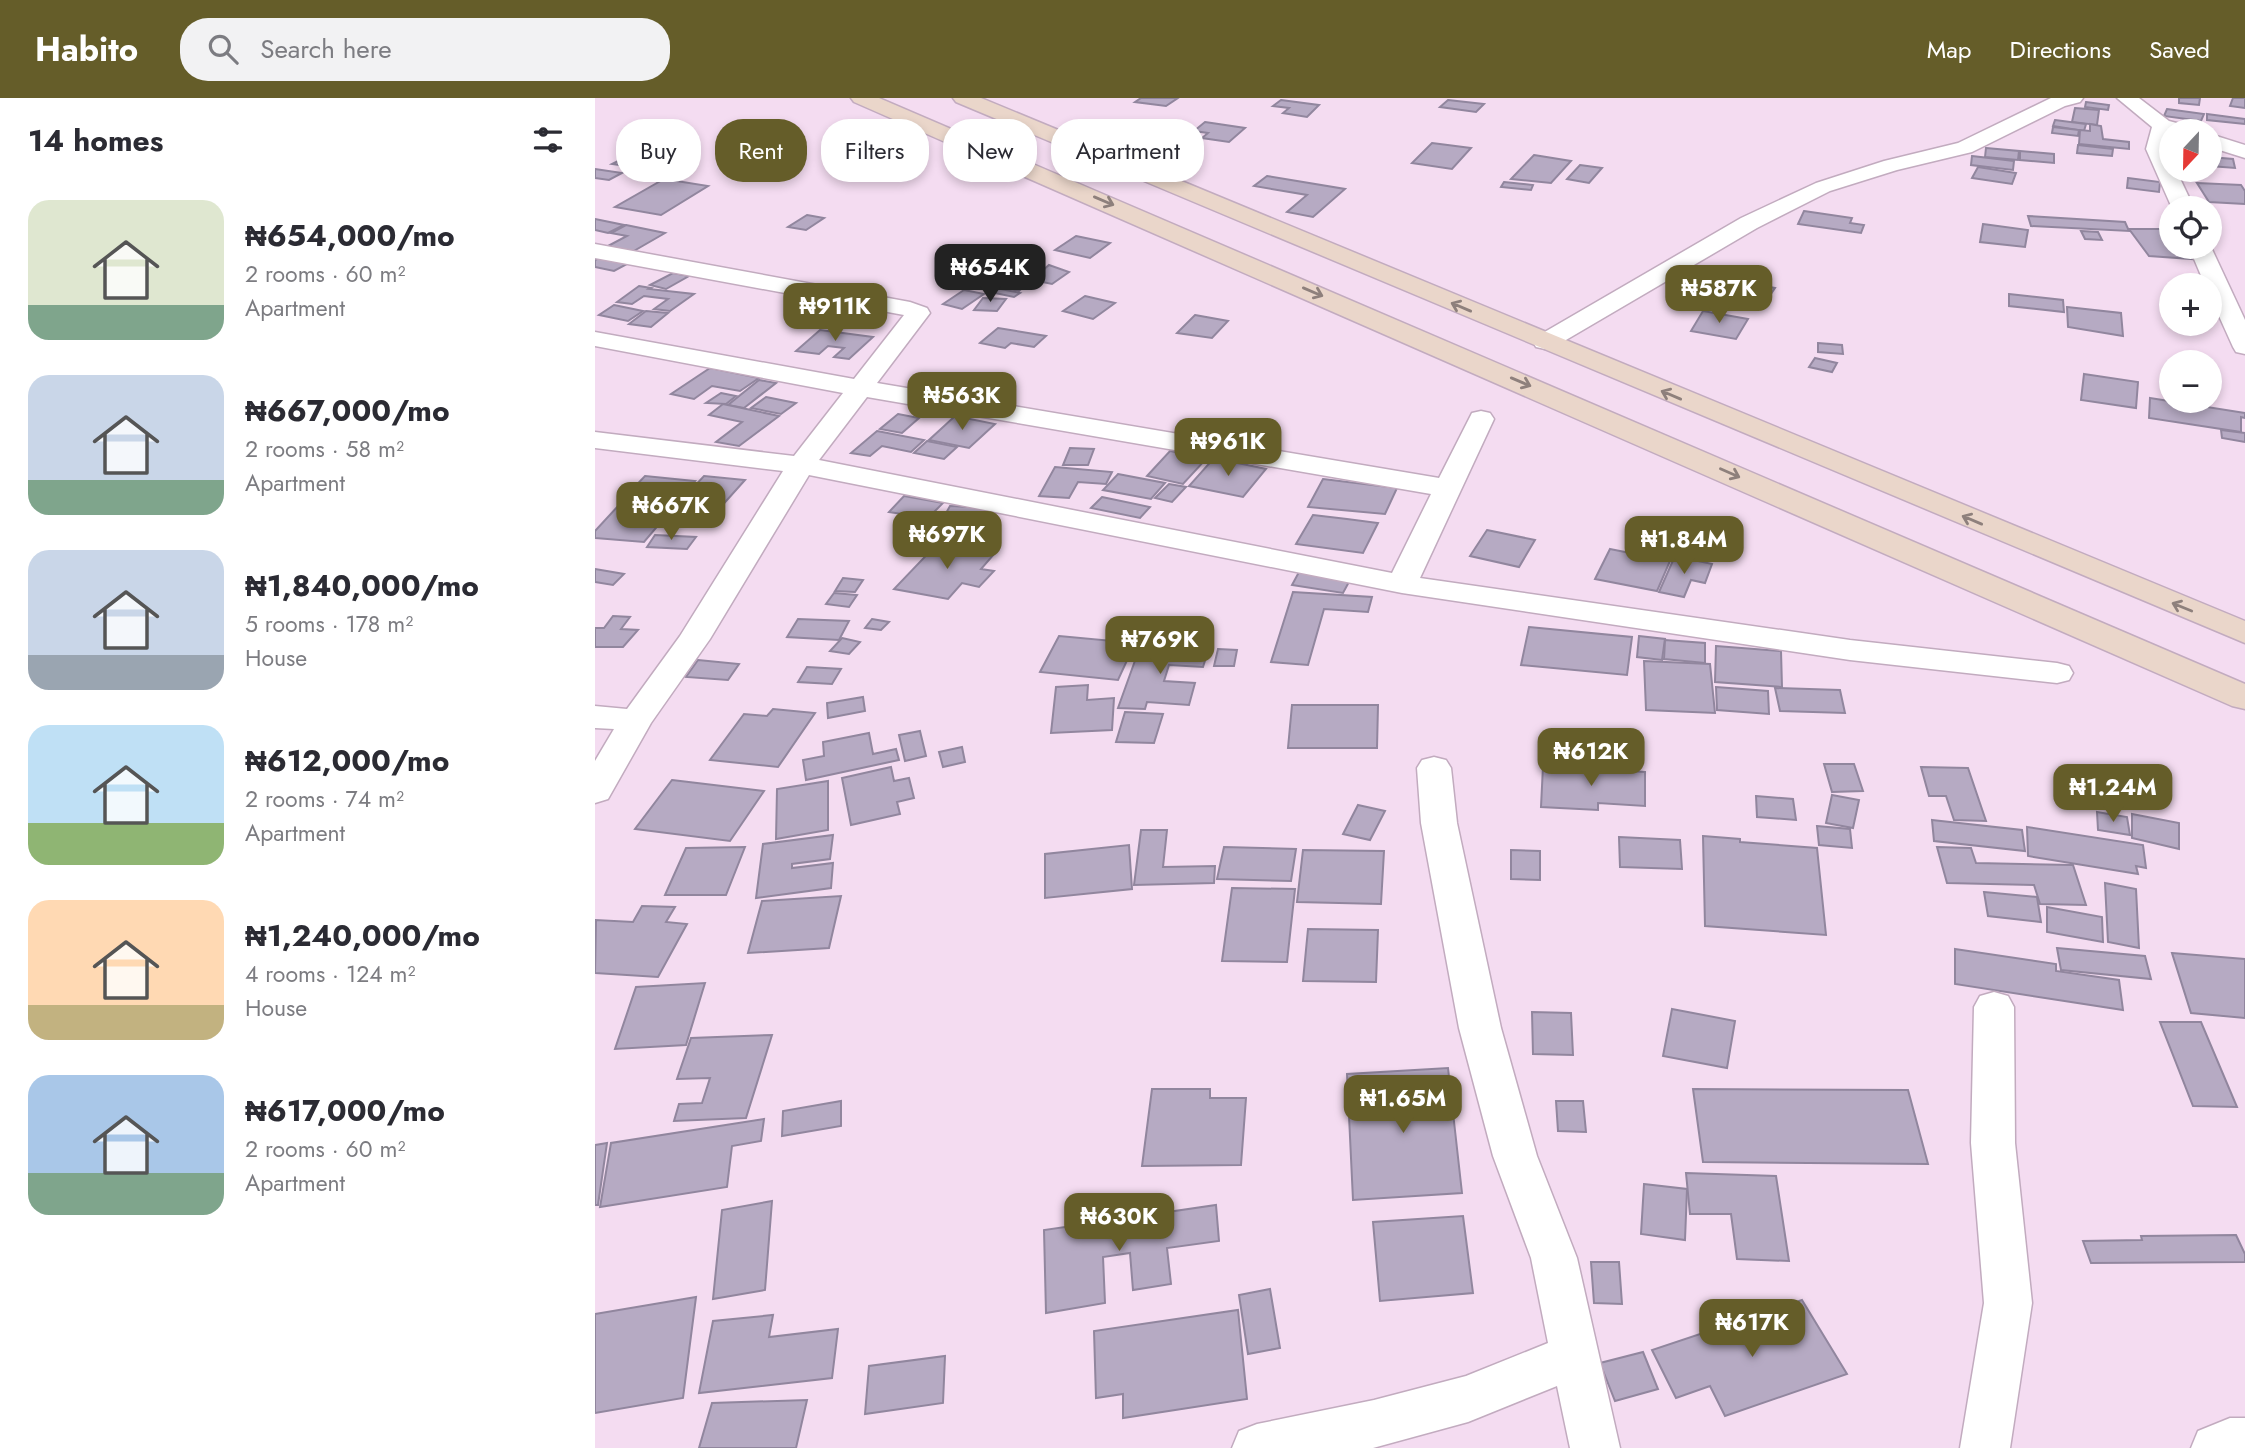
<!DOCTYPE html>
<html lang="en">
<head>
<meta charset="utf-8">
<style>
  :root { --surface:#fff; --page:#f2f2f3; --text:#2b2b33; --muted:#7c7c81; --accent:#655d29 }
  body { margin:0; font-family:Jost,sans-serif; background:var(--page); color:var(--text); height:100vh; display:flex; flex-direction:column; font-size:26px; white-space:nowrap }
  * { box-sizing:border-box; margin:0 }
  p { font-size:23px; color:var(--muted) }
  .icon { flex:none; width:38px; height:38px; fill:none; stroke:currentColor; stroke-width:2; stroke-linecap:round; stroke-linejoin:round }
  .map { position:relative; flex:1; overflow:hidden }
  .sheet { display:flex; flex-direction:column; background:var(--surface); width:595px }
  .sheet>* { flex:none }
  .top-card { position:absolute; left:21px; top:21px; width:665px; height:63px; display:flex; gap:14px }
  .needle { width:46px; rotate:202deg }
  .fabs { position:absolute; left:1564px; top:21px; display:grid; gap:14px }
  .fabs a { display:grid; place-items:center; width:63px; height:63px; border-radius:50%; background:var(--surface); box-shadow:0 4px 10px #0003; font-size:35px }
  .price { position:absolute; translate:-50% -60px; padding:0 16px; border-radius:14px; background:var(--accent); color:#fff; font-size:23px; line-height:46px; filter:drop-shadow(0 2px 4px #0008) }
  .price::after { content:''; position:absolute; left:50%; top:42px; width:21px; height:16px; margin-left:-10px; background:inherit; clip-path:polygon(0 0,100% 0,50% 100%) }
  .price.selected { background:#222; color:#fff }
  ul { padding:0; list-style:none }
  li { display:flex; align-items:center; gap:21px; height:175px; padding:0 28px }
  li span { display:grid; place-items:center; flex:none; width:196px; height:140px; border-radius:21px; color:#555 }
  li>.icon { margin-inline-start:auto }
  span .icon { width:84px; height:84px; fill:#fffc; stroke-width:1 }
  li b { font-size:30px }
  h2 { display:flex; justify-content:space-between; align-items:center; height:84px; padding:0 28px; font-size:30px }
  .tag { padding:0 24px; border-radius:28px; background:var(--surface); box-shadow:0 4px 10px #0003; font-size:24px; line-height:63px }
  .tag.selected { background:var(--accent); color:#fff }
  header { display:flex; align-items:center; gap:42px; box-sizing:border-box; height:98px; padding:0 35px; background:var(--accent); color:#fff }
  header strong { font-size:33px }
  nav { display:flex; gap:38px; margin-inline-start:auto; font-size:24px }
  .search { width:490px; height:63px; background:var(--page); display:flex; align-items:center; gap:18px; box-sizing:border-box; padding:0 24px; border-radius:28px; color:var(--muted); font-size:26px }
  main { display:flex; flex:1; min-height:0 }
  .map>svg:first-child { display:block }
  .building { fill:#b6aac3; stroke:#91869e; stroke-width:2 }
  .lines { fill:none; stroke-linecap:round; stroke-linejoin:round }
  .street-casing { stroke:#c2abbf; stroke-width:3 }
  .secondary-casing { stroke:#c2abbf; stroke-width:3 }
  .street { fill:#fff; fill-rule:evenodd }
  .secondary { fill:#ead6ca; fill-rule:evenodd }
  .oneway { stroke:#8e807c }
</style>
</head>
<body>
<header>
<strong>Habito</strong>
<div class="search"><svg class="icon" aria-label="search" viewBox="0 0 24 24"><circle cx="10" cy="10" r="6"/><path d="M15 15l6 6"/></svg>Search here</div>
<nav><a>Map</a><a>Directions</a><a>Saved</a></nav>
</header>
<main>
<section class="sheet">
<h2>14 homes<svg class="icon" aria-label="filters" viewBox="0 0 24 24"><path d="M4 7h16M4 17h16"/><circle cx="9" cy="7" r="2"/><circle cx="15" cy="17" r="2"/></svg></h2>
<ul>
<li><span style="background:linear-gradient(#dfe7d0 75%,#7fa58c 0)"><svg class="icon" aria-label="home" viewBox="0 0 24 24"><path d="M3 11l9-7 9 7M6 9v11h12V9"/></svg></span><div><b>₦654,000/mo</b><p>2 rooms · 60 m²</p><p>Apartment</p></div></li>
<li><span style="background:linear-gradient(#c9d6e8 75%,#7fa58c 0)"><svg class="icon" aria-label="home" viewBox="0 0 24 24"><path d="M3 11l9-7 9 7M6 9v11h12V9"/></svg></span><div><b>₦667,000/mo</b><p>2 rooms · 58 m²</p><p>Apartment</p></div></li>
<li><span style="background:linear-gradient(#c9d6e8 75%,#9aa5b1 0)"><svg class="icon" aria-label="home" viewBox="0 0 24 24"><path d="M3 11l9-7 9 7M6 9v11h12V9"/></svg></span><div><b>₦1,840,000/mo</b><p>5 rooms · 178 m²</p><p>House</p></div></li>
<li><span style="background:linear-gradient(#bfe0f5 70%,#8fb573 0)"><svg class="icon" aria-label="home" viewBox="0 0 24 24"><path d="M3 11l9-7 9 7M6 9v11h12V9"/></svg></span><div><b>₦612,000/mo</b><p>2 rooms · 74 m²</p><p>Apartment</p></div></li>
<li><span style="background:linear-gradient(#ffd9b3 75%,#c2b280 0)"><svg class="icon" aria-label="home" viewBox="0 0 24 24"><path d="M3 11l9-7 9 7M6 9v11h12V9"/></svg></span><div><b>₦1,240,000/mo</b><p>4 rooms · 124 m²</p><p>House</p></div></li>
<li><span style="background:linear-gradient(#a9c7e8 70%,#7fa58c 0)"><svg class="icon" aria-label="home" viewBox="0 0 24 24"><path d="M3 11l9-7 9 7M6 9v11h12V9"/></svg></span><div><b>₦617,000/mo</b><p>2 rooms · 60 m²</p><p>Apartment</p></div></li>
</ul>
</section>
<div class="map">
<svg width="1650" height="1350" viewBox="0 0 1650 1350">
  <rect width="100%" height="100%" fill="#f4dcf1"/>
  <!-- building -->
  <g class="building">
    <polygon points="546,0 583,0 571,8 540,4"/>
    <polygon points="1584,0 1605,0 1604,7 1584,5"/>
    <polygon points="1638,0 1650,0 1650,10 1635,8"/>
    <polygon points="686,2 724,7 712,19 688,15 694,10 678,8"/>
    <polygon points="853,2 889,6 881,14 845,9"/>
    <polygon points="1491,4 1514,7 1513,12 1490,9"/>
    <polygon points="1480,10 1504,12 1502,27 1477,24"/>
    <polygon points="1572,11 1609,16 1606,23 1569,18"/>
    <polygon points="1612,16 1650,21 1650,26 1612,22"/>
    <polygon points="1460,22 1491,26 1489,33 1458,28"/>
    <polygon points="610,24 650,30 634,44 607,40 613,35 599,33"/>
    <polygon points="1495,26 1506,28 1508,41 1534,44 1534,51 1484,46 1485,32 1495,33"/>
    <polygon points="1458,29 1484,32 1483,38 1457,35"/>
    <polygon points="837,45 876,50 857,71 817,65"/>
    <polygon points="1483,47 1518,51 1517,58 1482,55"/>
    <polygon points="1391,50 1424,53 1423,62 1390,59"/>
    <polygon points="1425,53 1459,56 1459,65 1425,62"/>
    <polygon points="939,57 976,63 956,85 916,81"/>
    <polygon points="33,58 47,60 31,68 17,66"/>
    <polygon points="1377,58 1419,63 1418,72 1376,67"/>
    <polygon points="1615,59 1638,61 1640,70 1615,68"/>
    <polygon points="985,67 1007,70 994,85 972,81"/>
    <polygon points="1383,69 1421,75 1417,86 1377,80"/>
    <polygon points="0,71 27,75 14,82 0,80"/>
    <polygon points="672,78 750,91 718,119 692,114 712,97 659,88"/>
    <polygon points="1533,80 1565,84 1564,94 1532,90"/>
    <polygon points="69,81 113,88 66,117 20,109"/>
    <polygon points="909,84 938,87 936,92 906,89"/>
    <polygon points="1602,85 1646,87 1650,93 1650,106 1614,104"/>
    <polygon points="1209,113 1257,120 1255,125 1269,127 1266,135 1203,126"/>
    <polygon points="212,117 229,120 211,132 193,129"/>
    <polygon points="1433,118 1530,124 1534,133 1436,128"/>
    <polygon points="0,121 29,127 13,135 0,132"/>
    <polygon points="1388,126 1433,132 1430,149 1385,144"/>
    <polygon points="31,127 70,135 37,154 13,148 32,138 16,135"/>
    <polygon points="1534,131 1577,131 1577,149 1594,149 1599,155 1592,155 1597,161 1554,158"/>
    <polygon points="1486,133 1503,134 1507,142 1490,141"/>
    <polygon points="481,138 515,145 495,160 460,152"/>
    <polygon points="6,159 34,165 19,173 0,169 0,162"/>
    <polygon points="405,164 420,167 410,174 395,171"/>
    <polygon points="454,167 474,174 457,186 414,177 426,168 447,173"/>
    <polygon points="78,175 94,178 71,191 55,187"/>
    <polygon points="405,178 435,183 424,193 394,187"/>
    <polygon points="1125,180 1180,190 1167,209 1112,199"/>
    <polygon points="44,188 56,190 54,191 99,196 75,213 59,211 73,201 49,198 37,206 22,204"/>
    <polygon points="401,190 425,195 419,199 395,194"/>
    <polygon points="369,192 389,196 367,211 348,206"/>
    <polygon points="1414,196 1468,202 1469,214 1414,208"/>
    <polygon points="490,198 520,205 498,221 468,213"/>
    <polygon points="388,200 411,201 402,213 379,212"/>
    <polygon points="19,207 48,213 33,223 4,217"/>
    <polygon points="1472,209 1526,215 1528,238 1473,229"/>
    <polygon points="51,213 73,215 56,229 34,226"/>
    <polygon points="1108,213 1153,221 1141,241 1096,233"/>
    <polygon points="600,217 633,223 617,240 582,235"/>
    <polygon points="403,230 451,238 439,249 416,245 410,250 385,245"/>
    <polygon points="225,232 278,239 254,261 239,259 249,250 233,248 224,256 201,253"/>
    <polygon points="1223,245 1247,247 1248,256 1223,254"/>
    <polygon points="1220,260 1242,265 1237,274 1214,269"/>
    <polygon points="115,270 164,280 145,293 117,288 99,301 76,296"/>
    <polygon points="1489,276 1543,284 1541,310 1486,302"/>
    <polygon points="164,282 181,285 149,310 133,307"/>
    <polygon points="126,295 141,298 131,306 111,305"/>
    <polygon points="171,299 201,305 186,316 156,310"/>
    <polygon points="1555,300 1650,315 1650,320 1646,319 1646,334 1554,320"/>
    <polygon points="128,306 184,318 144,348 121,344 147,324 114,317"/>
    <polygon points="303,316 324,320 307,335 285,331"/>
    <polygon points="360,318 400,326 374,350 334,342"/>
    <polygon points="631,326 643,331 632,338 620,334"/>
    <polygon points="1626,332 1650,335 1650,344 1627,340"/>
    <polygon points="282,333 329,342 316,354 287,348 275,358 256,355"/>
    <polygon points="332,343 362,349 349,361 319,355"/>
    <polygon points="475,350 499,351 493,367 468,367"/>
    <polygon points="575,353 612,360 588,386 552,378"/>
    <polygon points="619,360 671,371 648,399 594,388"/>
    <polygon points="460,369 517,374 511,386 483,384 474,400 444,398"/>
    <polygon points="523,376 570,385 556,401 508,392"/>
    <polygon points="50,378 100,383 78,406 28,401"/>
    <polygon points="109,378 150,382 124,411 82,407"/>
    <polygon points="728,381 802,390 790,416 713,409"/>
    <polygon points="574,386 591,389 577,404 560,400"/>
    <polygon points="309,398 348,405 333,420 294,414"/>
    <polygon points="507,399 555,409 545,420 496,410"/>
    <polygon points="24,407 77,411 49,444 0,440 0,433"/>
    <polygon points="355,408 394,410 384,430 404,432 397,445 336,442"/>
    <polygon points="718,417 752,421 783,425 768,455 701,446"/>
    <polygon points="892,432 940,442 924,469 875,458"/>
    <polygon points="60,437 101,439 92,451 52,449"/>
    <polygon points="344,444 400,455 386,471 399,473 384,489 367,485 353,501 299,491"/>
    <polygon points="1015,451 1075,463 1062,493 1000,481"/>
    <polygon points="1080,458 1117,466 1110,485 1096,482 1089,499 1064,494"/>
    <polygon points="0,471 29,476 18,487 0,484"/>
    <polygon points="704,474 755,482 748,495 697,487"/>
    <polygon points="248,480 268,482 260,494 240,493"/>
    <polygon points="698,494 777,499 773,514 729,511 713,567 676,564"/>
    <polygon points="239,495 262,497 254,509 231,506"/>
    <polygon points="18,518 35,519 26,531 43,532 28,549 0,549 0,530 9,530"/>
    <polygon points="203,521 254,523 244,542 192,539"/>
    <polygon points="277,521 294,524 286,532 270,530"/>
    <polygon points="934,529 1037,539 1032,577 926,567"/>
    <polygon points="464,538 540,545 523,582 445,574"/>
    <polygon points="1044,538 1070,541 1067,562 1042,559"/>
    <polygon points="247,540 265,544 254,556 235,553"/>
    <polygon points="1070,542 1110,545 1110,565 1069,561"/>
    <polygon points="546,546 614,550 608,569 574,567 569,583 600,585 594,607 552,604 550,611 523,610"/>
    <polygon points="1121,548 1186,553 1187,589 1120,584"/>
    <polygon points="623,551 642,552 639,568 619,568"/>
    <polygon points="103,562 144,566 133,582 91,579"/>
    <polygon points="1049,563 1115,566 1120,615 1051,612"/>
    <polygon points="212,569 246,571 237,586 203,584"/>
    <polygon points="493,587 492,602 519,600 517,632 456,635 461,589"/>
    <polygon points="1121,589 1173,593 1174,616 1122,612"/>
    <polygon points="1180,590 1245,592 1250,615 1185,613"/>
    <polygon points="268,599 270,613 233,620 232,605"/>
    <polygon points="697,607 783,607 782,650 693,650"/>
    <polygon points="178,611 220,615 183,669 115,662 149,616 172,618"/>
    <polygon points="530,614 568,616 559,645 521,644"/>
    <polygon points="325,633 331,658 310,663 304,637"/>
    <polygon points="274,635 278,656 301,651 304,662 211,682 208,662 229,658 228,644"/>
    <polygon points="367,649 370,664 348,669 344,654"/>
    <polygon points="1229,666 1259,666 1268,693 1237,694"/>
    <polygon points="948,668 1050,674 1050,708 1003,705 1003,712 946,709"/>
    <polygon points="296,669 299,683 314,680 319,700 302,704 305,716 256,727 247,680"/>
    <polygon points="1326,669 1373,670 1391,723 1359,722 1351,698 1334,698"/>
    <polygon points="77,682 169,693 135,743 40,731"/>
    <polygon points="233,683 233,732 181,741 182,691"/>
    <polygon points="1237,697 1264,702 1258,730 1231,725"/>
    <polygon points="1161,698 1198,701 1201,722 1162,719"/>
    <polygon points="763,707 790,713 775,742 748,736"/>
    <polygon points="1502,714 1532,719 1535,737 1503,732"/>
    <polygon points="1537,716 1584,725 1584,751 1537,740"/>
    <polygon points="1337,722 1427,732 1430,753 1339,743"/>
    <polygon points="1222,728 1255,731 1257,750 1224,747"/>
    <polygon points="1432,729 1548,747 1551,770 1541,768 1543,776 1433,758"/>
    <polygon points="546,732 572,732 568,769 620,768 619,785 539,787"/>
    <polygon points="238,737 235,761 197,766 197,770 238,765 236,790 161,800 168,746"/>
    <polygon points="1108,738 1145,741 1145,744 1222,750 1231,837 1110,828"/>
    <polygon points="1024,739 1085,742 1087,771 1025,769"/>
    <polygon points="534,747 537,791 450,800 450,756"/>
    <polygon points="150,749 131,797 70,797 91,750"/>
    <polygon points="629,749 701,751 696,783 622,781"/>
    <polygon points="1342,749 1376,750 1381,765 1478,767 1491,807 1445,806 1439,787 1352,785"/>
    <polygon points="708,752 789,753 786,806 702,804"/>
    <polygon points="916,752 945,753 945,782 916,781"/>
    <polygon points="1510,785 1541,791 1544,850 1513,844"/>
    <polygon points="637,790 700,791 692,864 627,863"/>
    <polygon points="1389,794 1442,799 1446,824 1393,818"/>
    <polygon points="246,798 234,850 153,855 167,803"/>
    <polygon points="47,808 80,809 71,824 92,826 63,879 0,875 1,822 38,824"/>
    <polygon points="1452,809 1507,819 1508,844 1452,834"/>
    <polygon points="713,831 783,832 781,884 708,883"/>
    <polygon points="1462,850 1550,858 1556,881 1466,872"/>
    <polygon points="1360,851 1461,866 1461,873 1524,882 1528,912 1360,886"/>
    <polygon points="1577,855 1650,861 1650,920 1596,915"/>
    <polygon points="110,885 91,947 20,951 41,889"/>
    <polygon points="1077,911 1140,923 1132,970 1068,958"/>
    <polygon points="937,914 976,915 978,957 938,956"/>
    <polygon points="1565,924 1606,924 1642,1009 1598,1008"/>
    <polygon points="177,937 151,1020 79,1023 84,1006 107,1005 115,980 82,981 96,940"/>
    <polygon points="853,970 867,1095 758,1102 752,976"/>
    <polygon points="557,991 615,991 615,1000 651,1000 646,1067 547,1068"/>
    <polygon points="1098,991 1313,992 1333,1066 1108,1064"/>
    <polygon points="246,1003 246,1028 187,1038 188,1013"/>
    <polygon points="961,1003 988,1003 991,1034 963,1033"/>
    <polygon points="169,1021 166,1043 137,1048 132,1089 5,1109 16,1045"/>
    <polygon points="12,1045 3,1107 0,1107 0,1047"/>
    <polygon points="1091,1075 1181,1078 1194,1163 1142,1161 1136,1116 1095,1116"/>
    <polygon points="1049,1086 1092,1091 1090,1142 1046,1136"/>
    <polygon points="177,1103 170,1192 118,1201 127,1112"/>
    <polygon points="621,1107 624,1143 572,1150 576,1186 538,1192 535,1155 508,1159 510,1205 451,1215 449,1132"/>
    <polygon points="868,1118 878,1195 785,1203 778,1124"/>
    <polygon points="1641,1137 1650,1156 1650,1164 1496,1165 1488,1143 1547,1142 1546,1138"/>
    <polygon points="996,1164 1024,1164 1027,1206 999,1205"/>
    <polygon points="675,1191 685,1250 653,1256 644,1197"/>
    <polygon points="101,1199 88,1300 0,1315 0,1216"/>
    <polygon points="1207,1202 1252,1276 1130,1318 1115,1288 1081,1300 1057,1252"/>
    <polygon points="643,1212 652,1301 528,1320 528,1296 501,1300 499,1233"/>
    <polygon points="178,1217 174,1239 243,1231 237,1280 104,1295 118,1223"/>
    <polygon points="1048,1254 1063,1291 1020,1303 1005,1265"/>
    <polygon points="350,1258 348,1305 270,1316 274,1268"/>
    <polygon points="212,1302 201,1350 104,1350 117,1305"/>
  </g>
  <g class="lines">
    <!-- street casing -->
    <g class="street-casing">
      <g id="street">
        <polygon points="1456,0 1488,0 1485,4 1470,8 1377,54 1302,72 1235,93 1162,130 959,249 950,251 941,249 938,244 941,239 1146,120 1221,85 1289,63 1363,45"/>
        <polygon points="1522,0 1544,0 1574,23 1597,29 1600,33 1577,33 1571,51 1577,63 1577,72 1581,72 1599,110 1577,110 1551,51 1557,29"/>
        <polygon points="1615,36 1650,47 1650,60 1615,49"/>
        <path d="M0,146l315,58 17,6 3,5 -53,70 562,95 33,-65 9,-2 9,2 4,6 -74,159 430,62 207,23 12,3 4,7 -4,7 -12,3 -207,-23 -448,-67 -593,-118 -99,164 -59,84 -43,76 -13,4v-42l19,-32 -19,-1v-22l32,3 53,-73 103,-165 -188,-23v-16l199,24 49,-63 -248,-47v-14l259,47 50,-64 -309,-57zM272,299l564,97 -39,79 -573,-113z"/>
        <polygon points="1615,147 1650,222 1650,256 1641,254 1638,249 1615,198 1615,187 1610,187 1594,149"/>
        <polygon points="839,659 851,662 856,670 862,725 906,930 942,1058 982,1160 1025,1350 975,1350 962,1288 873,1324 778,1350 637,1350 644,1333 662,1326 779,1302 871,1278 953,1245 936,1160 898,1058 864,930 826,725 822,670 827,662"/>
        <polygon points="1399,894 1413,898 1419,909 1420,1045 1437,1205 1415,1350 1365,1350 1389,1205 1376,1045 1379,909 1385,898"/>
        <polygon points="1635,1320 1650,1320 1650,1350 1596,1350 1603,1333"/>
      </g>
    </g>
    <!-- secondary casing -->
    <g class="secondary-casing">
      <g id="secondary">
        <polygon points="256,0 284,0 1650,586 1650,611 1637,608 259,4"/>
        <polygon points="358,0 386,0 1650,523 1650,545 361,4"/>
      </g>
    </g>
    <!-- street -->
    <use href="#street" class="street"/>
    <!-- secondary -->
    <use href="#secondary" class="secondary"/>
  </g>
  <!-- one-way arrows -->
  <defs><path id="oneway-shaft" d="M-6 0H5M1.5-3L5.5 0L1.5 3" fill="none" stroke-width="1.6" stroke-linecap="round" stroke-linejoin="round" transform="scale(1.75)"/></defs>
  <g class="oneway">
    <use href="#oneway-shaft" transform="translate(509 103) rotate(23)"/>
    <use href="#oneway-shaft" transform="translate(718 194) rotate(23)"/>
    <use href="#oneway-shaft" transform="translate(866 209) rotate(-157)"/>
    <use href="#oneway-shaft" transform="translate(926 284) rotate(23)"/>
    <use href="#oneway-shaft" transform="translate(1076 297) rotate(-157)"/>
    <use href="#oneway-shaft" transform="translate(1135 375) rotate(24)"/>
    <use href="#oneway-shaft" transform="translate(1377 422) rotate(-157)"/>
    <use href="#oneway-shaft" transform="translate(1587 509) rotate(-158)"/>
  </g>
</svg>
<div class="fabs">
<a><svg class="needle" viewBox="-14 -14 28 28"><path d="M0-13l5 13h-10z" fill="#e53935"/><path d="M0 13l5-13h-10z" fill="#7c7c81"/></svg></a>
<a><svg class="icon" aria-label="locate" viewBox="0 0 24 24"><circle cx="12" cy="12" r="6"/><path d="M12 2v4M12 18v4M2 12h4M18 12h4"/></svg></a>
<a>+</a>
<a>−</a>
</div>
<b class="price selected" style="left:395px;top:206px">₦654K</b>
<b class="price" style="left:1124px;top:227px">₦587K</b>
<b class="price" style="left:240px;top:245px">₦911K</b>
<b class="price" style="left:367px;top:334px">₦563K</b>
<b class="price" style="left:633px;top:380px">₦961K</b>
<b class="price" style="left:76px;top:444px">₦667K</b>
<b class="price" style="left:352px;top:473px">₦697K</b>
<b class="price" style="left:1089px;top:478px">₦1.84M</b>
<b class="price" style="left:565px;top:578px">₦769K</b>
<b class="price" style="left:996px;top:690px">₦612K</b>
<b class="price" style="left:1518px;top:726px">₦1.24M</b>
<b class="price" style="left:808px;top:1037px">₦1.65M</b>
<b class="price" style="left:524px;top:1155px">₦630K</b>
<b class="price" style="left:1157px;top:1261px">₦617K</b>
<div class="top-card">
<a class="tag">Buy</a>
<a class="tag selected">Rent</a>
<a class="tag">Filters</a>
<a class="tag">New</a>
<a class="tag">Apartment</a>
</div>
</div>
</main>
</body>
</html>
